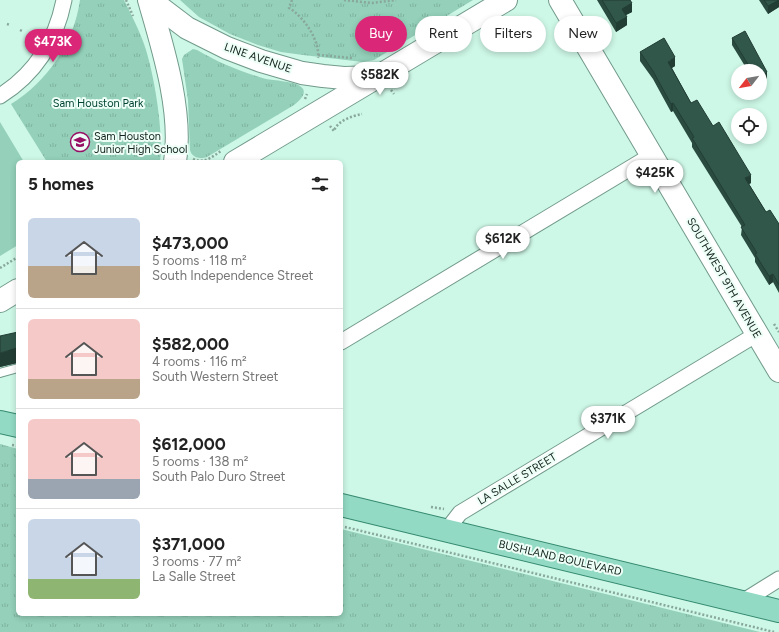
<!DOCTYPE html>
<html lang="en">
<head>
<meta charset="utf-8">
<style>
  :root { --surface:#fff; --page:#f2f2f2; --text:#222; --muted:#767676; --line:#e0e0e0; --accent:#db2777 }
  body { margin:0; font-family:Figtree,sans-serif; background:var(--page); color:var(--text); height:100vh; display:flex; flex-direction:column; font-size:15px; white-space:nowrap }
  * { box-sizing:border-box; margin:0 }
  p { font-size:13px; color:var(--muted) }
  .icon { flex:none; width:22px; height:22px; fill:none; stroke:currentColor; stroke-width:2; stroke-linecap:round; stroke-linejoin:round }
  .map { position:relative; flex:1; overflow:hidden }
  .details { position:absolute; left:16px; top:160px; width:327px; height:456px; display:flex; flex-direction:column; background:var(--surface); border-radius:6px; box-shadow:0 2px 6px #0003 }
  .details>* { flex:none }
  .hud { position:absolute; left:355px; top:16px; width:364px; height:36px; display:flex; gap:8px }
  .needle { width:26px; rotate:239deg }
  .controls { position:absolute; left:731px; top:64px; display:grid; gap:8px }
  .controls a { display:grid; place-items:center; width:36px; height:36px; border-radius:50%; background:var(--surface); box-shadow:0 2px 6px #0003; font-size:20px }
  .price { position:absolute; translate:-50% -34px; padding:0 9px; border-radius:14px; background:#fff; color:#222; font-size:13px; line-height:26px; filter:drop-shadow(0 1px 2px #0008) }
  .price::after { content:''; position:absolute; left:50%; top:24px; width:12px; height:9px; margin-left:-6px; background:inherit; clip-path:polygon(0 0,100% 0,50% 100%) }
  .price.on { background:var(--accent); color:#fff }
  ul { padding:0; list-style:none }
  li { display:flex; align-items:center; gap:12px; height:100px; padding:0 12px }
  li+li { border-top:1px solid var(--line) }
  li span { display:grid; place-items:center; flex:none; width:112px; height:80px; border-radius:6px; color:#555 }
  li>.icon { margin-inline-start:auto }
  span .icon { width:48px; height:48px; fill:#fffc; stroke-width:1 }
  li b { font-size:17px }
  h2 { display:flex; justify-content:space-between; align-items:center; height:48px; padding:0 12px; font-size:17px }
  .pill { padding:0 14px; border-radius:18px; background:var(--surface); box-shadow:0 2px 6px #0003; font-size:14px; line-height:36px }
  .pill.on { background:var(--accent); color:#fff }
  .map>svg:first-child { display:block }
  .grass { fill:url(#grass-tufts) }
  .pitch { fill:#94d0ba }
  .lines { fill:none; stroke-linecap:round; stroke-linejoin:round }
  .lane-casing { stroke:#729a8b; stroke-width:10 }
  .street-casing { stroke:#729a8b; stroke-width:17 }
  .secondary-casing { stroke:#729a8b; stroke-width:24 }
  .primary-casing { stroke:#358a70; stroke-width:24 }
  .path { stroke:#88a89b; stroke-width:2.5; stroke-dasharray:2 2; stroke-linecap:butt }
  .lane { stroke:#fff; stroke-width:8 }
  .street { stroke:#fff; stroke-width:15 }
  .secondary { stroke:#fff; stroke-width:22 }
  .primary { stroke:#92dac4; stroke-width:22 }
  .wall { fill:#2a4b40 }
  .shaded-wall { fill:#223d34 }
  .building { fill:#31574a; stroke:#223d34 }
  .labels { text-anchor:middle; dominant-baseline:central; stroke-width:4; stroke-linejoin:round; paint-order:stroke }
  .street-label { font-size:11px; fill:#11211b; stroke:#edfef7 }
  .park-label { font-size:11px; fill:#004332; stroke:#edfef7 }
  .poi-label { font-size:11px; fill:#11211b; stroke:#edfef7; text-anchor:start }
</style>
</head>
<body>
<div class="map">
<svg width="779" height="632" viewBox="0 0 779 632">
  <defs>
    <pattern id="grass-tufts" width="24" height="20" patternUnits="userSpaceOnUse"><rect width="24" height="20" fill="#94d0ba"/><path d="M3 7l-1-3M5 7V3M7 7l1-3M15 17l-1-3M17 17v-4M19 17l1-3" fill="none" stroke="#7fb29f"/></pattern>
  </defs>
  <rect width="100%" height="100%" fill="#cdf7e6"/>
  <!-- grass -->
  <g class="grass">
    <path d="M80,0h44c7,15 15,29 20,44 10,28 20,89 16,118h-113l-36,-58c36,-22 63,-61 69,-104z"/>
    <polygon points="180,0 473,0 374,60 363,62 303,55 281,52 258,45 230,34 199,17"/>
    <path d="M193,49l4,1c22,13 45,22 69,29 7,1 29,3 34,7 9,6 0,14 -6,19l-87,52c-7,2 -15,1 -17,-7l-2,-50 -6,-41 2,-4z"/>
    <polygon points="0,444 18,449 18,614 341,614 341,529 760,632 0,632"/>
  </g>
  <!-- pitch -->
  <polygon class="pitch" points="0,122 24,162 18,162 18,245 0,256"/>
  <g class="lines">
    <!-- lane casing -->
    <g class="lane-casing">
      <polyline id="lane" points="0,373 18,368"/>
    </g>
    <!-- street casing -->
    <g class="street-casing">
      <g id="street">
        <path d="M0,96c35,-22 56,-56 64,-96"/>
        <polyline points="341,342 652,155"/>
        <polyline points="446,531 460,513 757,334"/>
        <polyline points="742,602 779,579"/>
      </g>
    </g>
    <!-- secondary casing -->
    <g class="secondary-casing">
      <g id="secondary">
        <path d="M149,0c14,48 34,112 26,162"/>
        <polyline points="150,0 187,28 227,48 261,61 302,73 323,76 344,78 376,77"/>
        <polyline points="560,0 779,371"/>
        <polyline points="235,162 506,0"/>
        <polyline points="0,301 18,290"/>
      </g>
    </g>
    <!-- primary casing -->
    <g class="primary-casing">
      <g id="primary">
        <polyline points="0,422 18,426"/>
        <polyline points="341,505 779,611"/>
      </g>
    </g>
    <!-- path -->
    <g class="path">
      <polyline points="126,0 133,16"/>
      <path d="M292,0l-3,8c14,8 31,32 29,50"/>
      <polyline points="344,0 372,3 396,0"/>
      <polyline points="7,24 10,25"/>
      <polyline points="20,30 22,31"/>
      <polyline points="30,35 33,37"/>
      <polyline points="318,55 352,58"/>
      <polyline points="391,90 394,94"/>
      <polyline points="305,99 307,94"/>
      <path d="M330,126l4,5c3,-10 18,-15 28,-17"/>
      <path d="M193,159c11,5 19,-2 28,-8"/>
      <polyline points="0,268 18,257"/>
      <polyline points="774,324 779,332"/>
      <polyline points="12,445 18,446"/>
      <polyline points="431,507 444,509"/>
      <polyline points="341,526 774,632"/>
    </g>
    <!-- lane -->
    <use href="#lane" class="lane"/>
    <!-- street -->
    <use href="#street" class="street"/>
    <!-- secondary -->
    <use href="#secondary" class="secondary"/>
    <!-- primary -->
    <use href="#primary" class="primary"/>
  </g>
  <!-- wall -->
  <g class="wall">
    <polygon points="597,0 630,0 632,12 626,15 627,25 616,32"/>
    <polygon points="759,0 779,0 779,7 768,14"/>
    <polygon points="732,38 767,78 760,83 760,71 748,71 732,45"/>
    <polygon points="640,52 675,66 672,68 691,103 713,126 751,183 749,184 766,212 779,224 779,293 773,282 769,285 755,262 755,258 741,235 742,227 692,147 692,143 673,111 671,112 653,79 640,61"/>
    <polygon points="18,332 18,363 17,363 0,367"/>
  </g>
  <!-- shaded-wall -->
  <g class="shaded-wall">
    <polygon points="779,0 779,7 768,14 768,6"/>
    <polygon points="632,3 632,12 622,17 622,9"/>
    <polygon points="627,17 627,25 616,32 616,23"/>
    <polygon points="675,57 675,66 668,70 668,62"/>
    <polygon points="767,72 767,78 760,83 760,76"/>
    <polygon points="673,103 673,111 671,112 671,104"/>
    <polygon points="751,175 751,183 745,186 745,178"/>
    <polygon points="773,274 773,282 769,285 769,276"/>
    <polygon points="17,348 17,363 0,367 0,353"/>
  </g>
  <!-- building -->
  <g class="building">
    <polygon points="602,0 630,0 632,3 622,9 627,17 616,23"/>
    <polygon points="764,0 779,0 768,6"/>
    <polygon points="745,31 767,72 760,76 760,71 752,71 732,38"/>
    <polygon points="664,38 675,57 668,62 691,103 697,100 713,126 719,122 751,175 745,178 766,212 770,210 779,224 779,285 773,274 769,276 755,254 757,253 741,227 745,225 692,138 694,137 673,103 671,104 653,71 640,52"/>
    <polygon points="18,332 18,349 17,348 0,353 0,336"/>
  </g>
  <!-- icons -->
  <defs>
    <g id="school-ring" transform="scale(1)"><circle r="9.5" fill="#edfef7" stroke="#970f65" stroke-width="1.5"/><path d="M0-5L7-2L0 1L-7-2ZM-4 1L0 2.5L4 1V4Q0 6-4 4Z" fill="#970f65"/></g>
  </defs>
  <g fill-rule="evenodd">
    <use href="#school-ring" x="80" y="142"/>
  </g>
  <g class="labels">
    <!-- street labels -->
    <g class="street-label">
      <text transform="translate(258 58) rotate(19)">LINE AVENUE</text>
      <text transform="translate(724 278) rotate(60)">SOUTHWEST 9TH AVENUE</text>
      <text transform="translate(517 479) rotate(-31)">LA SALLE STREET</text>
      <text transform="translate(560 558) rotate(13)">BUSHLAND BOULEVARD</text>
    </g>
    <!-- park labels -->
    <g class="park-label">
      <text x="98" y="103">Sam Houston Park</text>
    </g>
    <!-- poi labels -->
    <g class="poi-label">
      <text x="94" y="136">Sam Houston<tspan x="94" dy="13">Junior High School</tspan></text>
    </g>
  </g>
</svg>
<div class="controls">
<a><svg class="needle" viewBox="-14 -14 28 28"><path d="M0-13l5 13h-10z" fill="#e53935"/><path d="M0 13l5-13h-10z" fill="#767676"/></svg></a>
<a><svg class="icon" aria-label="locate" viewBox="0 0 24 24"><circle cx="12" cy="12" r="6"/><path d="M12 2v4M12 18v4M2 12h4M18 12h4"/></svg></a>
</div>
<b class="price on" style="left:53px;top:63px">$473K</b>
<b class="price" style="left:380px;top:96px">$582K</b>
<b class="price" style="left:655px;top:194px">$425K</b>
<b class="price" style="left:503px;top:260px">$612K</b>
<b class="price" style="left:608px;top:440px">$371K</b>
<div class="hud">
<a class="pill on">Buy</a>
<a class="pill">Rent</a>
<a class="pill">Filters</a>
<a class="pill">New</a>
</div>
<section class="details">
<h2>5 homes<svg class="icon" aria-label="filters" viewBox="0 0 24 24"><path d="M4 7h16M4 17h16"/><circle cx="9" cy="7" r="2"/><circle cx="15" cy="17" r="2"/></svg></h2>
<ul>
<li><span style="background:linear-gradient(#c9d6e8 60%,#b9a48a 0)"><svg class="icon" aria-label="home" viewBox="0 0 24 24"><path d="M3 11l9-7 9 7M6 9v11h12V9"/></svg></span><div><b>$473,000</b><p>5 rooms · 118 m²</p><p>South Independence Street</p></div></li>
<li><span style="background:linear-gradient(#f6c9c9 75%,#b9a48a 0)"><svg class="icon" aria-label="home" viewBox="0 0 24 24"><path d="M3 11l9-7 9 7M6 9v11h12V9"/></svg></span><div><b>$582,000</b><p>4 rooms · 116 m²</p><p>South Western Street</p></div></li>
<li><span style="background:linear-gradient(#f6c9c9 75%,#9aa5b1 0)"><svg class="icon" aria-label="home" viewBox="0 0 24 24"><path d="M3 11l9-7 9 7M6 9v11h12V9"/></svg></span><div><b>$612,000</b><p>5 rooms · 138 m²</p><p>South Palo Duro Street</p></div></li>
<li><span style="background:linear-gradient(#c9d6e8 75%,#8fb573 0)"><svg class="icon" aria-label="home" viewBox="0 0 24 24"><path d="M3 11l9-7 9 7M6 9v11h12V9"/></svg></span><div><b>$371,000</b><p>3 rooms · 77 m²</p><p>La Salle Street</p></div></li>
</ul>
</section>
</div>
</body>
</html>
